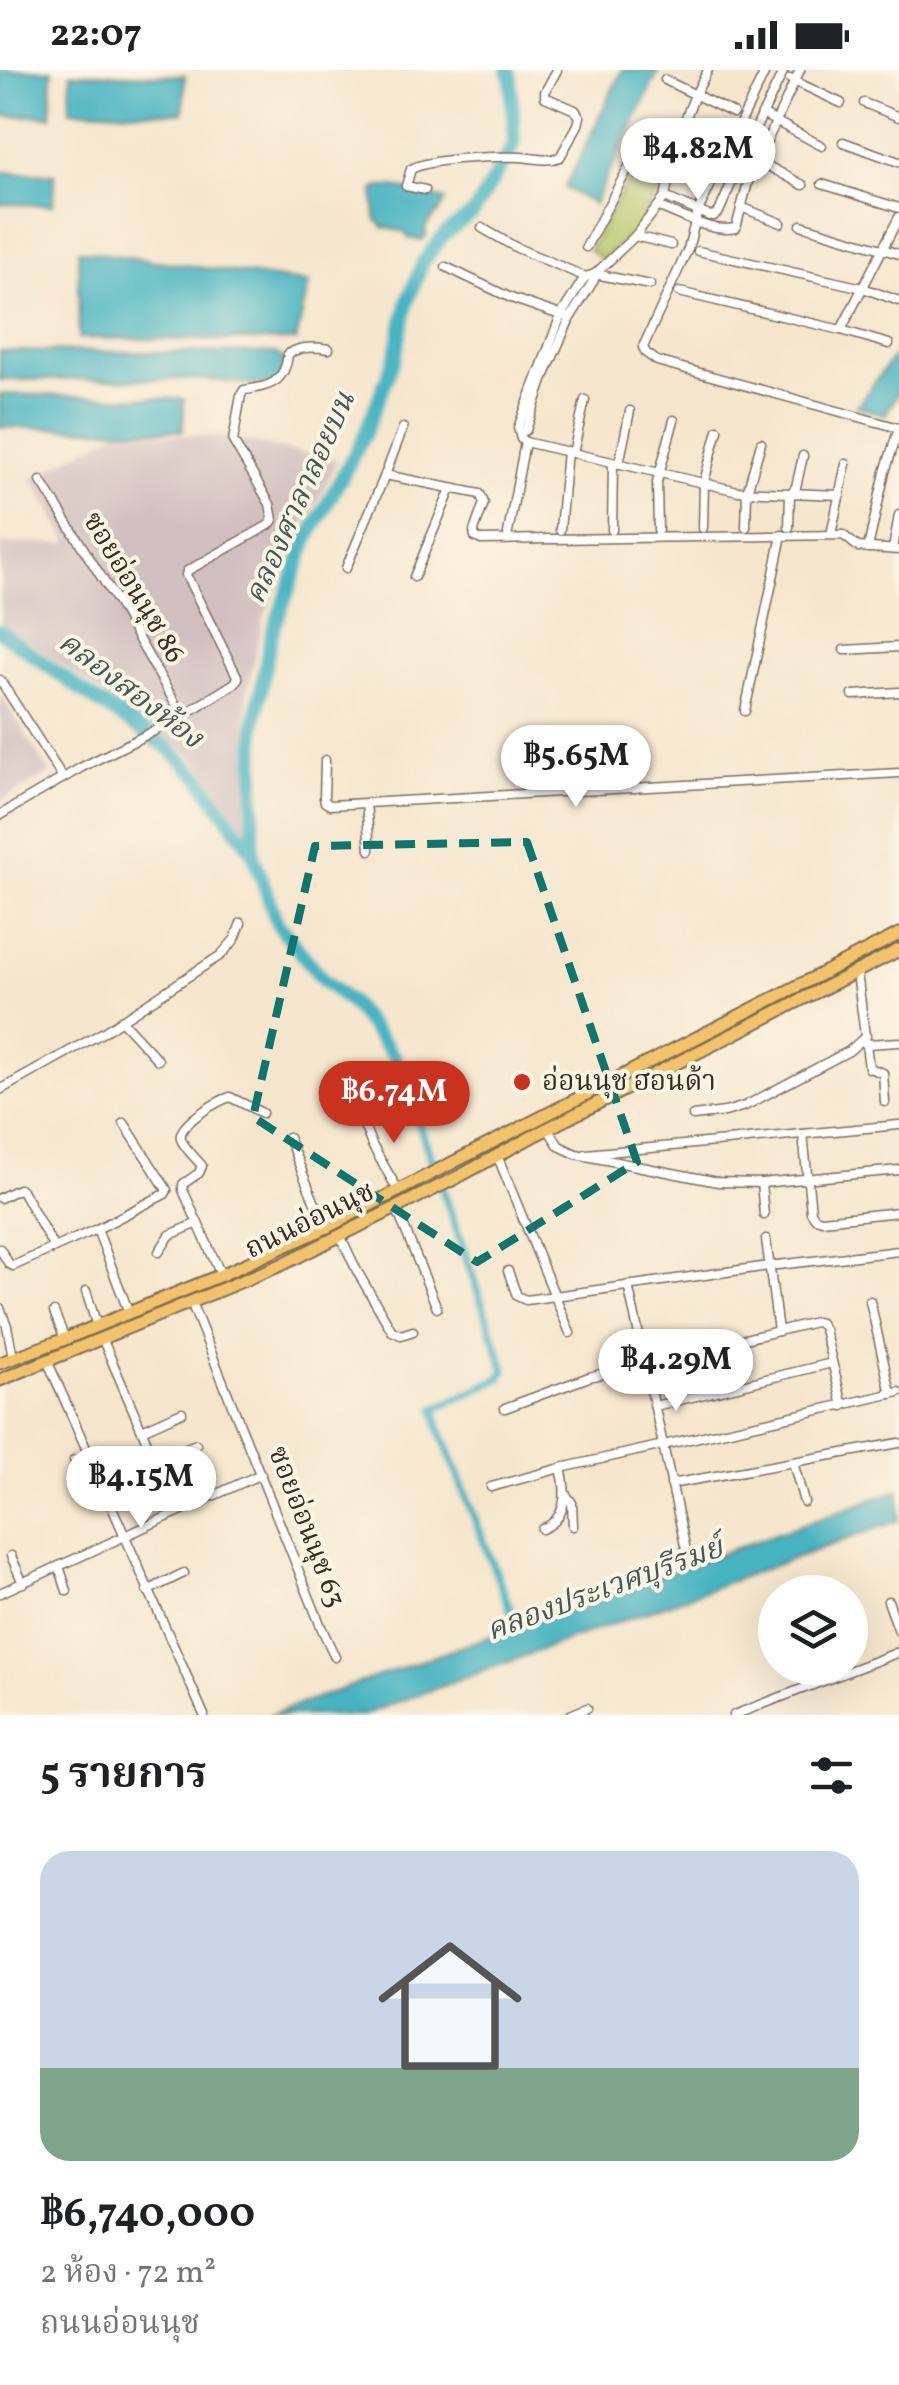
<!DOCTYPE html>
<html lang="th">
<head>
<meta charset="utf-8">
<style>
  :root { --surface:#fff; --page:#f2f2f2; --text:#202124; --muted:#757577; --accent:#c8321e }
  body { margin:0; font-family:Vollkorn,"Noto Serif Thai",serif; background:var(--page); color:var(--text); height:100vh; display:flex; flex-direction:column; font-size:38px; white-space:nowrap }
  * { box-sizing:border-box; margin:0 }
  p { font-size:32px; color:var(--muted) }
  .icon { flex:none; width:55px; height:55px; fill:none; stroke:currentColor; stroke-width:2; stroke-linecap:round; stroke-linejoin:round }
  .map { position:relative; height:1645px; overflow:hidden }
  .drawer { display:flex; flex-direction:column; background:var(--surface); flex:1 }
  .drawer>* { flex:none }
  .tools { position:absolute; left:758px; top:1505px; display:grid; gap:20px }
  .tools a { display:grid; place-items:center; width:110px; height:110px; border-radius:50%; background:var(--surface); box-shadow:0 10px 40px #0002; font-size:50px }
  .price { position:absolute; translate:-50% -85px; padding:0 22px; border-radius:35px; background:#fff; color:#222; font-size:32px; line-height:65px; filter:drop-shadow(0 2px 5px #0008) }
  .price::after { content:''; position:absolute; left:50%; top:60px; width:30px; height:22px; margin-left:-15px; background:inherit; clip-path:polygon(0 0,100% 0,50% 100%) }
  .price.on { background:var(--accent); color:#fff }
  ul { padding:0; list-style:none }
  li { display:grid; align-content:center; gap:20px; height:530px; padding:0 40px }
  li span { display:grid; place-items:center; height:310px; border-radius:30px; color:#555 }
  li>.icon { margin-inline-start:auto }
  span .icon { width:180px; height:180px; fill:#fffc; stroke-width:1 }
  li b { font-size:42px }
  h2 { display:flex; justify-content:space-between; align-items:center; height:120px; padding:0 40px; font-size:42px }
  .status { display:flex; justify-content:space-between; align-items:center; height:70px; padding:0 50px; background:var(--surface); direction:ltr }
  .status svg { height:28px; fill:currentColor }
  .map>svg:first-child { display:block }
  .industrial { fill:#d2bfbf }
  .green { fill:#b8c96d; stroke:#7a7a46; stroke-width:2.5 }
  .water { fill:#46b4c1; stroke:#406f70; stroke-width:2.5 }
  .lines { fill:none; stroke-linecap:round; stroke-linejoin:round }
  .canal { stroke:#46b4c1; stroke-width:8 }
  .river { stroke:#46b4c1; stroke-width:14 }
  .minor-casing { stroke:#7c6c5b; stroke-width:11 }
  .primary-casing { stroke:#7c6c5b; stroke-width:15 }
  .minor { stroke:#fff; stroke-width:8 }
  .primary { stroke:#f2c36a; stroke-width:11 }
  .marked { fill:none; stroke:#0f766e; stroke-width:8; stroke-dasharray:20 12; stroke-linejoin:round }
  .poi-dot { fill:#c8321e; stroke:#fcf5e5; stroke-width:4 }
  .labels { text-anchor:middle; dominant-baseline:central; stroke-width:8; stroke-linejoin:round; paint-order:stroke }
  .street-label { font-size:28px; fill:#3b2a1e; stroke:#fcf5e5 }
  .poi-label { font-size:28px; fill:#3b2a1e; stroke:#fcf5e5; text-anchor:start }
  .water-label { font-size:30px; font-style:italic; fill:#3f5a57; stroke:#fcf5e5 }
</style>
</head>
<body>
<div class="status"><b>22:07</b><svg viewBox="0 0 49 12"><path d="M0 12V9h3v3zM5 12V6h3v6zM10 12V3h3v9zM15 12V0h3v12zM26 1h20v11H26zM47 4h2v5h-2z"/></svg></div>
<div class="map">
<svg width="899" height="1645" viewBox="0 0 899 1645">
  <rect width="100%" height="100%" fill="#fcf5e5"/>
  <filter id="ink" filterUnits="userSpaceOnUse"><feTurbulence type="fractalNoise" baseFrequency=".01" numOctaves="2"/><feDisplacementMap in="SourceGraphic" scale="20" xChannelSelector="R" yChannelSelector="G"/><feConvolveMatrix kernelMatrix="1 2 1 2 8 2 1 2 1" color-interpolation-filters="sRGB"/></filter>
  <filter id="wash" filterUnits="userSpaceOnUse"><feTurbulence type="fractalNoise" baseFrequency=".0048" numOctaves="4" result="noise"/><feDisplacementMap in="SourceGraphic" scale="40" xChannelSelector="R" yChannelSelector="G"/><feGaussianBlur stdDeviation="2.25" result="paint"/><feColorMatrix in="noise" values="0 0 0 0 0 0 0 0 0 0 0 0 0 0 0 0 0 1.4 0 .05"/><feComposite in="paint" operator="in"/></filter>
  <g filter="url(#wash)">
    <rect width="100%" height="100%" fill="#f6e6cd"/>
    <!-- industrial -->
    <g class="industrial">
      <polygon points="116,362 225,367 337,390 322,423 300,460 263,549 247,622 246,761 196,690 161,664 0,552 0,474 67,473 68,469 32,409"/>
      <polygon points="0,624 50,703 0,732"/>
    </g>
    <!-- green -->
    <polygon class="green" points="655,63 673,70 658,124 634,162 601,189 589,180"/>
    <!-- water -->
    <g class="water">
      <polygon points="0,0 52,0 51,46 0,46"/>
      <polygon points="622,0 659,0 594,134 565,118"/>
      <polygon points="71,3 185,6 183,43 70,40"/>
      <polygon points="0,102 54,104 53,135 0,134"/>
      <polygon points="379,117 395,117 445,130 441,139 425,157 426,166 421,170 408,168 405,162 383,157 376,149 374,120"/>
      <polygon points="78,180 309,213 296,271 79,268"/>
      <polygon points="0,281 275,283 284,289 281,309 275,316 198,309 0,310"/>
      <polygon points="897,282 899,284 899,321 885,345 857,336"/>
      <polygon points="0,324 184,329 183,361 0,357"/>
      <polygon points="899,1420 899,1450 362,1645 270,1645"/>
    </g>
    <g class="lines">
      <!-- canal -->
      <g class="canal">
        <polyline points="395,987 436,1102"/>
        <polyline points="441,1115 505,1300 500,1308 435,1339 439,1357 521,1567"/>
      </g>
      <!-- river -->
      <g class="river">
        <polyline points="0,561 96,631 166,676 198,706 253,783"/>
        <polyline points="395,987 351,933 324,911 277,853 253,784 255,653 271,566 308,469 363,368 395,287 408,230 423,192 444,165 474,142 514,75 511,8 508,0"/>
      </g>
    </g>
  </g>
  <g filter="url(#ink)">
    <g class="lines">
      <!-- minor casing -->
      <g class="minor-casing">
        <g id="minor">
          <polyline points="708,0 695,25 677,69 665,127 635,166 595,204 585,207 561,245 518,358 521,369 525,372 738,421 840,425"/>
          <polyline points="766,0 698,141 688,179 643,277 646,283 657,291 899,358"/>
          <polyline points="790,9 841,33"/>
          <polyline points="665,10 733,43"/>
          <polyline points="864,33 899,47"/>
          <polyline points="762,44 822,76"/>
          <polyline points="843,72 899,92"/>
          <polyline points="757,90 803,115"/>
          <polyline points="822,114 899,138"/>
          <path d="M425,120l-19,-4 5,-17c22,-11 84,-13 110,-12 14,1 26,5 39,0l18,-32 2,-8 -5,-7 -30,-13v-5l12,-22"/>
          <polyline points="665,127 709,146 714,146 719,142 751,68 784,0"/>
          <path d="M659,137c24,9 52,26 77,21l12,-46 52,-112"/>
          <polyline points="741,137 781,153"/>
          <polyline points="801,155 899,184"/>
          <polyline points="482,158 517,178 586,207"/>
          <polyline points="635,166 671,175"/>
          <polyline points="586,177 647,63 652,57 718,89"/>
          <polyline points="698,181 863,218 899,231"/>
          <polyline points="446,197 511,228 566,247"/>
          <polyline points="595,204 650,215"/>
          <polyline points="679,222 841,260 899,147"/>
          <polyline points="841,260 889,274"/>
          <polyline points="403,358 385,405 480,424 484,433 474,461 475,467 481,470 843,465 858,477 899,480"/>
          <polyline points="520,364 526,360 545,305 570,248 594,210 595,204"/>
          <polyline points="573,383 585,330"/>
          <polyline points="619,394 630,341"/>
          <polyline points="746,457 747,422 761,373"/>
          <polyline points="789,457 790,424 796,417 803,386"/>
          <polyline points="703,458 704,412 718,360"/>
          <polyline points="560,460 567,381"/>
          <polyline points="612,460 613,393"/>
          <polyline points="658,460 657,412 674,350"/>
          <polyline points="832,460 846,394"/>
          <polyline points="508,463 525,372"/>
          <polyline points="868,478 885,402 899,358"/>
          <polyline points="893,479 899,445"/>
          <polyline points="346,498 385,405"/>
          <polyline points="414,507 451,419"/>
          <polyline points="844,580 899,577"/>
          <polyline points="0,610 63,708"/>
          <polyline points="853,625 899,622"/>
          <polyline points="745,641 782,465"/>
          <path d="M174,651l61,-38 3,-5 -52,-103 1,-4 82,-46 4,-5 -3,-16 -37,-63 8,-46 3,-5c25,-3 41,-7 44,-36 12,-8 27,-7 41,-5"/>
          <polyline points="325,690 324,728 325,732 330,735 899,703"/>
          <polyline points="634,692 635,718"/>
          <polyline points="366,733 370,780"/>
          <polyline points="0,745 82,697 174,651 179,640 119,535 41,411"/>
          <polyline points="857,902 869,998 883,1003 885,1032"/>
          <polyline points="121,950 158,990"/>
          <polyline points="867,974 899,972"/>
          <polyline points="0,1020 102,963 221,885 235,869 241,853"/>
          <polyline points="365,1025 357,1036 358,1041 372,1075 399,1122"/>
          <polyline points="693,1046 725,1042 745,1036 849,981 866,966"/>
          <polyline points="124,1053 167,1120 165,1124 97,1159 129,1243"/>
          <polyline points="548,1059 559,1076 576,1084 718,1112 761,1113 899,1100"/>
          <polyline points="803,1064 811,1142 815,1148 822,1150 899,1142"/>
          <polyline points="288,1067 325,1158"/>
          <polyline points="586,1084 899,1055"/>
          <polyline points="497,1085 570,1263"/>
          <polyline points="761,1113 764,1145"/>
          <polyline points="0,1128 18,1119 22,1120 54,1178"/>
          <polyline points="396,1137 437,1238"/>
          <polyline points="340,1165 357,1201 392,1261 401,1265 413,1261"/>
          <polyline points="766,1169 778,1261"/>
          <polyline points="0,1179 9,1194 13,1196 97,1159"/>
          <polyline points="159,1182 170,1165 198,1153"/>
          <polyline points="508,1201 517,1226 526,1230 769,1196 899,1181"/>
          <path d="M221,1205l-38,-85v-6l16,-11 3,-7c-6,-8 -18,-18 -21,-27 -4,-15 37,-38 49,-42l32,16"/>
          <polyline points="628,1215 686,1480"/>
          <polyline points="86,1221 97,1256"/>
          <polyline points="870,1231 891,1324"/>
          <polyline points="191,1232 322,1559 335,1587"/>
          <polyline points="0,1238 7,1256 13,1287"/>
          <polyline points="54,1242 65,1269"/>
          <polyline points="102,1268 177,1442"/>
          <polyline points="47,1290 204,1645"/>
          <polyline points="655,1336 832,1293"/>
          <polyline points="505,1338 589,1307 815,1252 820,1253 824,1259 843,1336"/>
          <polyline points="142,1360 182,1342"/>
          <polyline points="74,1390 87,1417"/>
          <polyline points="155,1391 196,1374"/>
          <polyline points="793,1392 804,1432"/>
          <polyline points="671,1414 899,1373"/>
          <polyline points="491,1417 561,1398 899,1322"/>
          <polyline points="565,1423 572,1433 573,1456"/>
          <path d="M542,1459c26,-10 25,-38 19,-61"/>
          <polyline points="11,1486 23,1513"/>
          <polyline points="59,1496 67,1521"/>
          <polyline points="147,1521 184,1503"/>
          <polyline points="0,1523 261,1404"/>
          <polyline points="888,1531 899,1561"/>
          <polyline points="570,1645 587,1638"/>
          <polyline points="734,1645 899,1582"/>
        </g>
      </g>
      <!-- primary casing -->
      <g class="primary-casing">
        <g id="primary">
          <polyline points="0,1293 65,1269 221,1205 325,1158 899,864"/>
          <polyline points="0,1310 281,1195 458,1107 537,1064 899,880"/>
        </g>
      </g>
      <!-- minor -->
      <use href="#minor" class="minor"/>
      <!-- primary -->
      <use href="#primary" class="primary"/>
    </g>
  </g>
  <!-- marked area -->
  <path class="marked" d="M527,772l110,320 -160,100 -224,-145 62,-271z"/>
  <!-- markers -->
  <circle class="poi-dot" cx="522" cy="1012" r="10"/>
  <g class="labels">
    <!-- street labels -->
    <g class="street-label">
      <text transform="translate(133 518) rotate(59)">ซอยอ่อนนุช 86</text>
      <text transform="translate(310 1151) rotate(-26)">ถนนอ่อนนุช</text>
      <text transform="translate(306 1457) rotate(69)">ซอยอ่อนนุช 63</text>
    </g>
    <!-- poi labels -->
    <g class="poi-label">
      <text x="542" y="1012">อ่อนนุช ฮอนด้า</text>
    </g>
    <!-- water labels -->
    <g class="water-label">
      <text transform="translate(301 428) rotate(-66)">คลองศาลาลอยบน</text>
      <text transform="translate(130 621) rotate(37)">คลองสองห้อง</text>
      <text transform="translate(605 1520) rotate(-20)">คลองประเวศบุรีรมย์</text>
    </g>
  </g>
</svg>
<div class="tools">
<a><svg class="icon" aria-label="layers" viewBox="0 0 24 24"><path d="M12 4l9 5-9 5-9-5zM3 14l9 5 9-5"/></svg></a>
</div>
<b class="price" style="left:698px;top:133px">฿4.82M</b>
<b class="price" style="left:576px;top:740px">฿5.65M</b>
<b class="price on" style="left:394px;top:1076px">฿6.74M</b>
<b class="price" style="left:676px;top:1344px">฿4.29M</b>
<b class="price" style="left:141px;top:1461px">฿4.15M</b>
</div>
<section class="drawer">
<h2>5 รายการ<svg class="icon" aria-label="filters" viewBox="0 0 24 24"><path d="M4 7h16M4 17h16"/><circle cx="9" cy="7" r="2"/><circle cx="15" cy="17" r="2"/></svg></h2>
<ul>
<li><span style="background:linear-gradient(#c9d6e8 70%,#7fa58c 0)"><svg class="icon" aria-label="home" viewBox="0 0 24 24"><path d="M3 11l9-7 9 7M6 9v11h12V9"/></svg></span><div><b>฿6,740,000</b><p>2 ห้อง · 72 m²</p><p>ถนนอ่อนนุช</p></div></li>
</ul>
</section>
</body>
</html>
